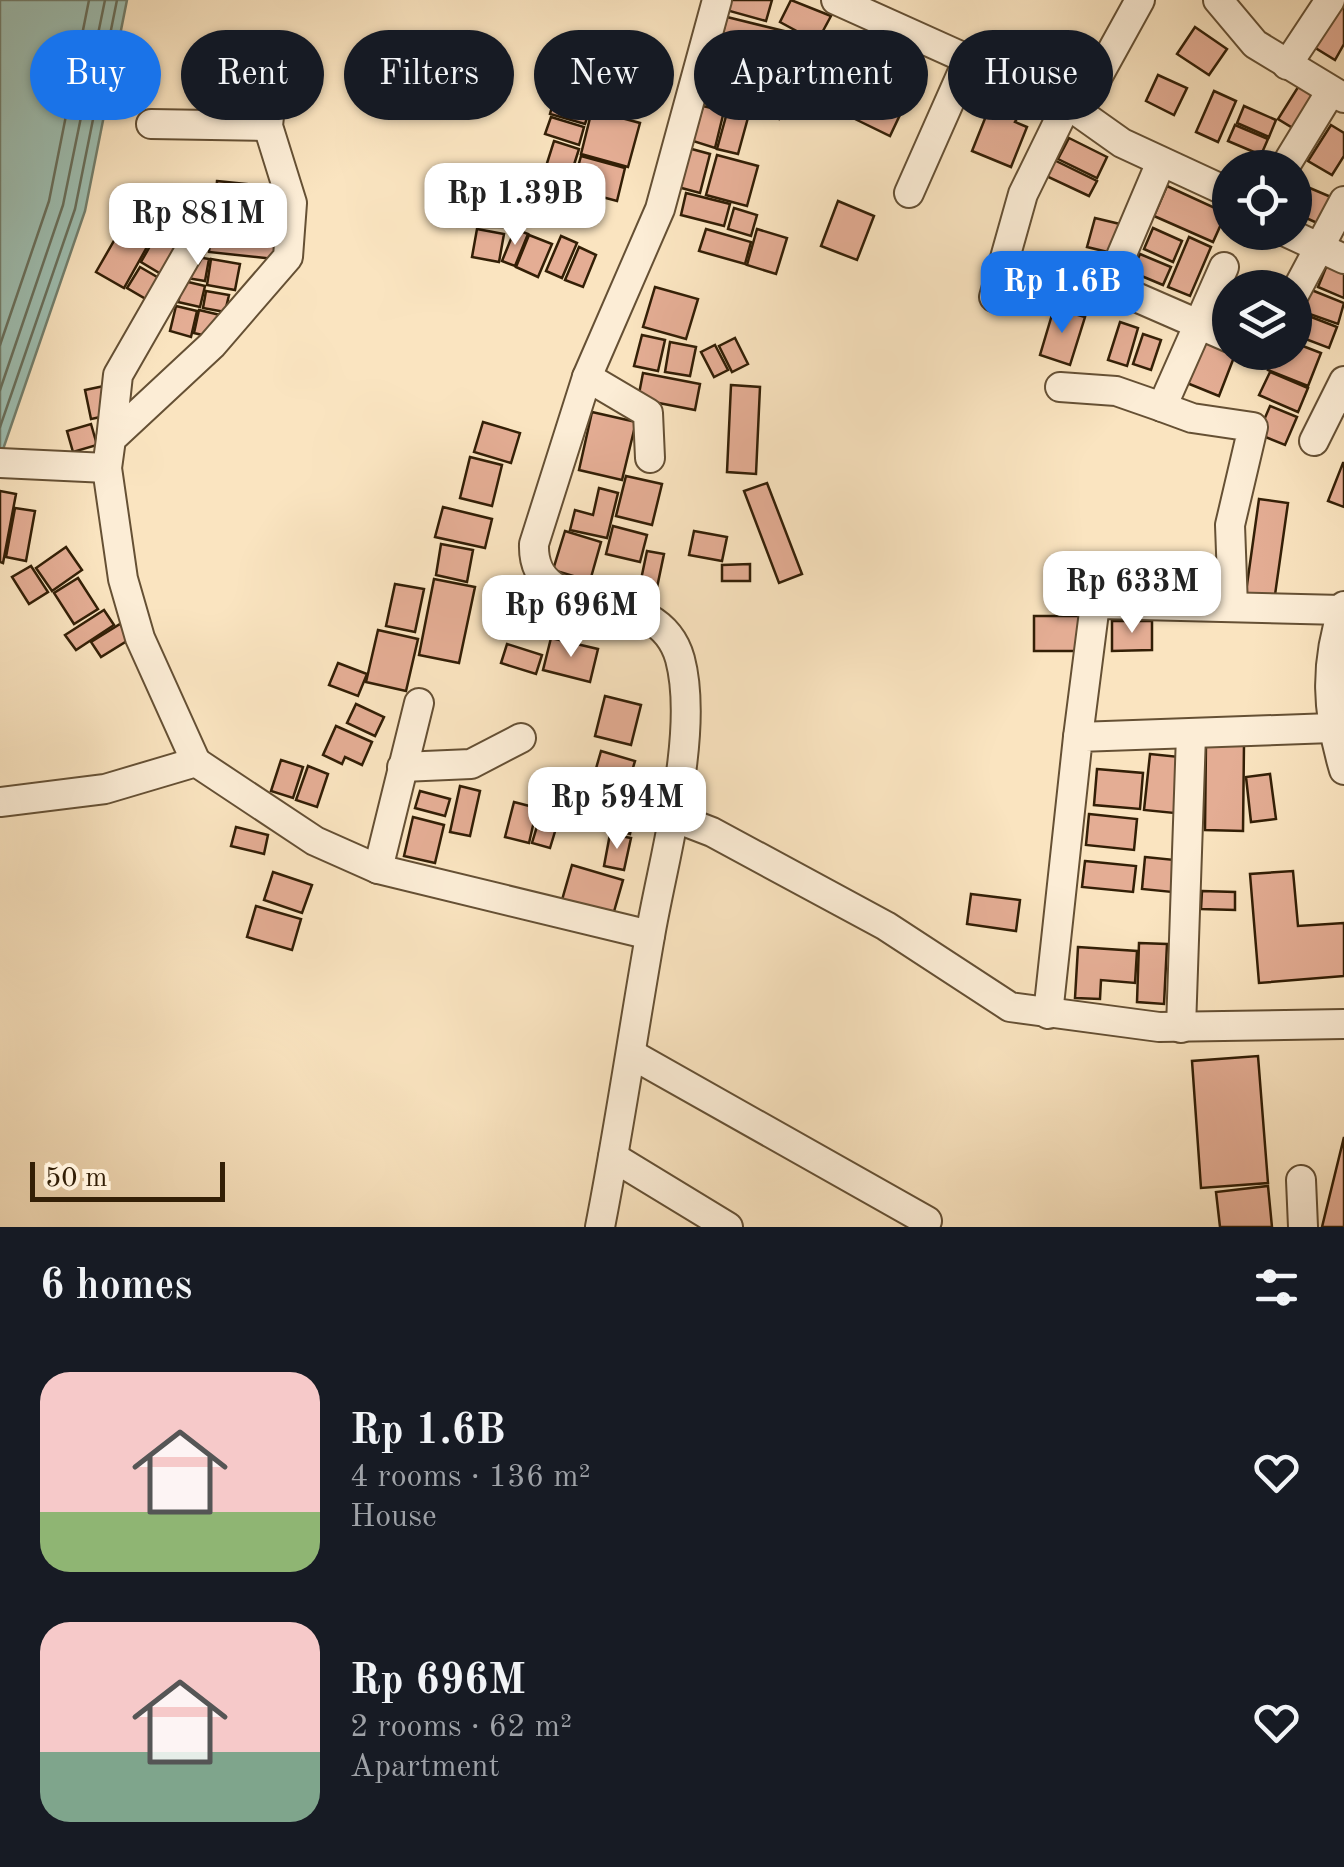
<!DOCTYPE html>
<html lang="en">
<head>
<meta charset="utf-8">
<style>
  :root { --surface:#171b24; --page:#20242c; --text:#f1f3f6; --muted:#9ea1a6; --accent:#1a73e8 }
  body { margin:0; font-family:"Old Standard TT",serif; background:var(--page); color:var(--text); height:100vh; display:flex; flex-direction:column; font-size:38px; white-space:nowrap }
  * { box-sizing:border-box; margin:0 }
  p { font-size:32px; color:var(--muted) }
  .icon { flex:none; width:55px; height:55px; fill:none; stroke:currentColor; stroke-width:2; stroke-linecap:round; stroke-linejoin:round }
  .map { position:relative; height:1227px; overflow:hidden }
  .side { display:flex; flex-direction:column; background:var(--surface); flex:1 }
  .side>* { flex:none }
  .hud { position:absolute; left:30px; top:30px; width:1285px; height:90px; display:flex; gap:20px }
  .fabs { position:absolute; left:1212px; top:150px; display:grid; gap:20px }
  .fabs a { display:grid; place-items:center; width:100px; height:100px; border-radius:50%; background:var(--surface); box-shadow:0 2px 8px #0004; font-size:50px }
  .scale { position:absolute; left:30px; bottom:25px; width:195px; box-sizing:border-box; padding-left:10px; border:5px solid #331f06; border-top:0; font-size:28px; line-height:35px; white-space:nowrap; color:#331f06; -webkit-text-stroke:8px #fcedd6; paint-order:stroke }
  .price { position:absolute; translate:-50% -85px; padding:0 22px; border-radius:20px; background:#fff; color:#222; font-size:32px; line-height:65px; filter:drop-shadow(0 2px 5px #0008) }
  .price::after { content:''; position:absolute; left:50%; top:60px; width:30px; height:22px; margin-left:-15px; background:inherit; clip-path:polygon(0 0,100% 0,50% 100%) }
  .price.current { background:var(--accent); color:#fff }
  ul { padding:0; list-style:none }
  li { display:flex; align-items:center; gap:30px; height:250px; padding:0 40px }
  li span { display:grid; place-items:center; flex:none; width:280px; height:200px; border-radius:30px; color:#555 }
  li>.icon { margin-inline-start:auto }
  span .icon { width:120px; height:120px; fill:#fffc; stroke-width:1 }
  li b { font-size:42px }
  h2 { display:flex; justify-content:space-between; align-items:center; height:120px; padding:0 40px; font-size:42px }
  .pill { padding:0 35px; border-radius:45px; background:var(--surface); box-shadow:0 2px 8px #0004; font-size:35px; line-height:90px }
  .pill.current { background:var(--accent); color:#fff }
  .map>svg:first-child { display:block }
  .water { fill:#9ebfb2; stroke:#737f6d; stroke-width:2.5 }
  .lines { fill:none; stroke-linecap:round; stroke-linejoin:round }
  .shore { stroke:#686f5c; stroke-width:2.5 }
  .building { fill:#e4ad94; stroke:#331f06; stroke-width:2.5 }
  .minor-casing { stroke:#655034; stroke-width:32 }
  .minor { stroke:#fcedd6; stroke-width:28 }
</style>
</head>
<body>
<div class="map">
<svg width="1344" height="1227" viewBox="0 0 1344 1227">
  <rect width="100%" height="100%" fill="#fae4c0"/>
  <filter id="stains"><feTurbulence type="fractalNoise" baseFrequency=".002" numOctaves="4"/><feColorMatrix values="0 0 0 0 .2 0 0 0 0 .09 0 0 0 0 .02 0 0 0 .5 -.17"/></filter>
  <radialGradient id="worn" r=".72"><stop offset=".6" stop-color="#630" stop-opacity="0"/><stop offset="1" stop-color="#630" stop-opacity=".3"/></radialGradient>
  <!-- water -->
  <polygon class="water" points="0,0 127,0 85,211 0,458"/>
  <g class="lines">
    <!-- shore -->
    <g class="shore">
      <polyline points="0,345 49,201 89,0"/>
      <polyline points="0,390 63,205 105,0"/>
      <polyline points="0,427 75,209 117,0"/>
    </g>
  </g>
  <!-- building -->
  <g class="building">
    <polygon points="729,0 772,0 766,21 726,10"/>
    <polygon points="791,0 831,16 817,42 780,22"/>
    <polygon points="1334,2 1344,8 1344,44 1335,60 1309,44"/>
    <polygon points="727,17 792,33 785,60 720,44"/>
    <polygon points="1195,27 1227,49 1209,75 1177,54"/>
    <polygon points="886,51 922,68 890,136 853,118"/>
    <polygon points="754,66 791,77 779,119 742,109"/>
    <polygon points="1158,75 1187,88 1174,115 1146,101"/>
    <polygon points="1300,84 1323,99 1301,133 1278,119"/>
    <polygon points="1214,91 1236,101 1218,142 1196,132"/>
    <polygon points="555,96 591,106 585,124 550,114"/>
    <polygon points="703,106 724,111 715,148 693,141"/>
    <polygon points="1244,106 1276,120 1269,137 1237,123"/>
    <polygon points="1003,108 1019,115 1015,122 1027,127 1011,167 972,151 988,111 1000,116"/>
    <polygon points="728,109 749,114 738,154 717,149"/>
    <polygon points="592,110 640,123 628,167 581,154"/>
    <polygon points="551,117 584,127 579,145 545,134"/>
    <polygon points="1235,125 1268,139 1261,155 1228,141"/>
    <polygon points="1331,125 1344,133 1344,156 1332,175 1308,161"/>
    <polygon points="1069,138 1107,157 1097,178 1058,159"/>
    <polygon points="554,141 579,149 567,187 542,179"/>
    <polygon points="688,148 710,154 700,193 678,187"/>
    <polygon points="717,155 758,166 747,206 706,195"/>
    <polygon points="581,156 625,168 617,201 572,189"/>
    <polygon points="1052,159 1097,181 1089,196 1044,175"/>
    <polygon points="217,181 267,186 264,226 214,221"/>
    <polygon points="1298,183 1338,200 1326,227 1295,213"/>
    <polygon points="1167,186 1226,213 1213,242 1154,216"/>
    <polygon points="686,193 730,204 724,226 681,215"/>
    <polygon points="838,201 874,216 857,260 821,246"/>
    <polygon points="480,205 519,206 519,227 479,227"/>
    <polygon points="134,206 161,222 124,288 96,272"/>
    <polygon points="734,208 757,215 751,236 728,229"/>
    <polygon points="1095,218 1124,225 1116,254 1087,247"/>
    <polygon points="212,223 287,232 284,260 209,252"/>
    <polygon points="162,225 188,239 166,277 141,262"/>
    <polygon points="1153,228 1182,241 1173,262 1144,249"/>
    <polygon points="477,229 504,234 499,262 472,257"/>
    <polygon points="515,229 528,234 515,266 502,261"/>
    <polygon points="706,229 751,242 745,264 699,251"/>
    <polygon points="757,229 787,238 776,274 747,265"/>
    <polygon points="529,235 552,244 538,277 516,267"/>
    <polygon points="561,236 577,243 562,278 546,271"/>
    <polygon points="1189,237 1211,247 1190,296 1168,287"/>
    <polygon points="579,247 596,255 583,287 565,280"/>
    <polygon points="1140,254 1171,267 1163,285 1132,272"/>
    <polygon points="191,256 209,259 205,281 187,278"/>
    <polygon points="211,259 240,264 235,290 207,285"/>
    <polygon points="1327,265 1344,272 1344,298 1318,287"/>
    <polygon points="140,267 164,281 151,302 127,288"/>
    <polygon points="184,281 205,286 200,307 178,302"/>
    <polygon points="655,287 698,299 686,339 643,327"/>
    <polygon points="1309,289 1344,303 1338,324 1301,311"/>
    <polygon points="206,291 229,295 225,312 203,308"/>
    <polygon points="176,306 197,311 191,337 170,331"/>
    <polygon points="1054,308 1085,317 1070,365 1040,355"/>
    <polygon points="199,310 220,315 215,338 194,333"/>
    <polygon points="1301,313 1337,327 1329,348 1295,335"/>
    <polygon points="1120,322 1138,328 1127,366 1108,360"/>
    <polygon points="1143,334 1161,340 1151,370 1133,364"/>
    <polygon points="1201,334 1236,352 1219,396 1182,381"/>
    <polygon points="642,335 665,340 658,371 634,366"/>
    <polygon points="735,338 748,364 732,372 719,346"/>
    <polygon points="670,342 696,347 690,376 665,372"/>
    <polygon points="1295,343 1321,353 1308,386 1268,370 1275,352 1295,352"/>
    <polygon points="715,345 728,370 714,377 701,352"/>
    <polygon points="1270,372 1308,388 1298,412 1259,395"/>
    <polygon points="643,373 700,384 695,410 638,399"/>
    <polygon points="731,385 760,387 756,474 727,472"/>
    <polygon points="104,386 110,415 91,419 85,390"/>
    <polygon points="1270,406 1297,417 1285,445 1258,434"/>
    <polygon points="592,412 636,422 622,480 579,470"/>
    <polygon points="483,422 520,433 511,463 474,452"/>
    <polygon points="91,424 97,445 73,452 67,431"/>
    <polygon points="470,457 502,465 492,506 460,498"/>
    <polygon points="1343,463 1344,463 1344,507 1328,501"/>
    <polygon points="626,476 662,484 652,525 616,516"/>
    <polygon points="767,483 802,574 779,583 744,491"/>
    <polygon points="599,488 618,493 607,538 570,530 575,510 593,515"/>
    <polygon points="0,491 16,494 3,563 0,562"/>
    <polygon points="1259,499 1288,503 1274,602 1245,599"/>
    <polygon points="443,507 492,519 485,548 435,537"/>
    <polygon points="15,508 35,511 26,561 6,557"/>
    <polygon points="613,526 647,535 640,562 606,554"/>
    <polygon points="565,531 601,542 590,581 553,570"/>
    <polygon points="694,531 727,537 722,561 689,555"/>
    <polygon points="441,544 473,550 467,582 436,575"/>
    <polygon points="66,547 82,570 52,591 36,568"/>
    <polygon points="647,551 664,554 655,597 638,594"/>
    <polygon points="750,564 750,581 722,581 722,565"/>
    <polygon points="31,566 48,592 29,604 12,577"/>
    <polygon points="78,578 98,609 74,624 54,593"/>
    <polygon points="434,579 475,587 459,663 419,655"/>
    <polygon points="395,584 424,589 415,632 386,626"/>
    <polygon points="104,610 114,625 76,650 65,635"/>
    <polygon points="1034,616 1079,616 1080,651 1034,651"/>
    <polygon points="1112,621 1152,621 1152,650 1112,651"/>
    <polygon points="120,624 130,639 101,657 91,642"/>
    <polygon points="378,630 418,639 406,691 366,682"/>
    <polygon points="551,638 598,649 590,682 543,670"/>
    <polygon points="507,644 542,655 536,674 501,663"/>
    <polygon points="338,663 367,674 358,696 329,685"/>
    <polygon points="605,696 641,705 631,745 595,736"/>
    <polygon points="356,704 384,717 375,736 347,723"/>
    <polygon points="336,726 372,742 362,765 345,757 342,764 323,755"/>
    <polygon points="1206,743 1244,744 1243,831 1205,830"/>
    <polygon points="601,751 635,761 629,781 595,772"/>
    <polygon points="1150,754 1180,757 1174,813 1144,810"/>
    <polygon points="281,760 303,767 293,798 271,791"/>
    <polygon points="308,766 328,774 317,807 296,800"/>
    <polygon points="1097,769 1143,773 1140,809 1094,805"/>
    <polygon points="1270,774 1276,819 1251,822 1246,777"/>
    <polygon points="588,775 606,780 593,826 575,821"/>
    <polygon points="460,786 480,791 470,836 450,832"/>
    <polygon points="420,791 450,799 445,816 415,808"/>
    <polygon points="616,794 638,799 630,834 608,828"/>
    <polygon points="514,802 537,808 529,843 505,837"/>
    <polygon points="542,810 560,815 550,848 532,843"/>
    <polygon points="1089,814 1137,819 1134,850 1086,845"/>
    <polygon points="413,817 444,825 435,863 404,856"/>
    <polygon points="236,827 268,835 264,854 231,846"/>
    <polygon points="610,834 631,838 624,870 604,866"/>
    <polygon points="1145,857 1185,861 1182,893 1142,889"/>
    <polygon points="1085,861 1136,866 1133,892 1082,887"/>
    <polygon points="572,865 623,880 613,915 562,900"/>
    <polygon points="1293,871 1298,926 1344,923 1344,976 1259,983 1250,874"/>
    <polygon points="273,872 312,885 302,913 264,900"/>
    <polygon points="1202,891 1235,892 1235,910 1201,909"/>
    <polygon points="971,894 1020,900 1016,931 967,924"/>
    <polygon points="256,906 301,919 292,950 247,937"/>
    <polygon points="1139,943 1167,944 1164,1004 1137,1002"/>
    <polygon points="1078,947 1137,951 1135,983 1101,980 1100,999 1075,998"/>
    <polygon points="1258,1056 1268,1183 1201,1188 1192,1061"/>
    <polygon points="1344,1137 1344,1227 1322,1227"/>
    <polygon points="1268,1186 1272,1227 1220,1227 1216,1192"/>
  </g>
  <g class="lines">
    <!-- minor casing -->
    <g class="minor-casing">
      <g id="minor">
        <polyline points="836,0 1067,104 1122,143 1230,193"/>
        <polyline points="1218,0 1255,44 1344,98"/>
        <polyline points="1287,65 1330,0"/>
        <polyline points="151,124 268,126"/>
        <polyline points="1161,162 1111,280 1113,287 1230,338"/>
        <polyline points="1284,168 1331,91"/>
        <polyline points="909,193 967,62"/>
        <polyline points="1286,232 1344,259"/>
        <polyline points="1224,267 1162,407 1192,418 1253,427 1230,525 1233,607"/>
        <polyline points="1295,293 1344,201"/>
        <polyline points="994,297 1023,194 1067,104 1092,87 1140,0"/>
        <polyline points="587,377 648,413 650,458"/>
        <polyline points="1060,387 1116,391 1162,407"/>
        <polyline points="111,439 118,375 196,239"/>
        <polyline points="1314,441 1344,381"/>
        <polyline points="0,463 107,468"/>
        <path d="M1344,606c-20,58 -17,107 0,164"/>
        <polyline points="1078,737 1094,612 1100,604 1342,610"/>
        <polyline points="196,762 140,638 123,579 107,468 111,439 212,345 288,257 292,203 268,126 273,77"/>
        <polyline points="402,767 471,764 521,738"/>
        <polyline points="0,802 105,789 196,762 315,841 378,869 650,935"/>
        <polyline points="673,817 712,832 886,926 1010,1007 1159,1027 1344,1024"/>
        <polyline points="378,869 419,703"/>
        <polyline points="1048,1014 1078,737 1332,728"/>
        <polyline points="1181,1028 1191,735"/>
        <polyline points="631,1054 927,1221"/>
        <polyline points="613,1157 728,1227"/>
        <polyline points="1301,1180 1303,1227"/>
        <path d="M600,1227c19,-97 33,-194 50,-291 13,-77 50,-202 30,-277 -23,-83 -149,-32 -146,-115l53,-167 73,-168 57,-209"/>
      </g>
    </g>
    <!-- minor -->
    <use href="#minor" class="minor"/>
  </g>
  <rect width="100%" height="100%" filter="url(#stains)"/>
  <rect width="100%" height="100%" fill="url(#worn)"/>
</svg>
<div class="fabs">
<a><svg class="icon" aria-label="locate" viewBox="0 0 24 24"><circle cx="12" cy="12" r="6"/><path d="M12 2v4M12 18v4M2 12h4M18 12h4"/></svg></a>
<a><svg class="icon" aria-label="layers" viewBox="0 0 24 24"><path d="M12 4l9 5-9 5-9-5zM3 14l9 5 9-5"/></svg></a>
</div>
<div class="scale">50 m</div>
<b class="price" style="left:515px;top:248px">Rp 1.39B</b>
<b class="price" style="left:198px;top:268px">Rp 881M</b>
<b class="price current" style="left:1062px;top:336px">Rp 1.6B</b>
<b class="price" style="left:1132px;top:636px">Rp 633M</b>
<b class="price" style="left:571px;top:660px">Rp 696M</b>
<b class="price" style="left:617px;top:852px">Rp 594M</b>
<div class="hud">
<a class="pill current">Buy</a>
<a class="pill">Rent</a>
<a class="pill">Filters</a>
<a class="pill">New</a>
<a class="pill">Apartment</a>
<a class="pill">House</a>
</div>
</div>
<section class="side">
<h2>6 homes<svg class="icon" aria-label="filters" viewBox="0 0 24 24"><path d="M4 7h16M4 17h16"/><circle cx="9" cy="7" r="2"/><circle cx="15" cy="17" r="2"/></svg></h2>
<ul>
<li><span style="background:linear-gradient(#f6c9c9 70%,#8fb573 0)"><svg class="icon" aria-label="home" viewBox="0 0 24 24"><path d="M3 11l9-7 9 7M6 9v11h12V9"/></svg></span><div><b>Rp 1.6B</b><p>4 rooms · 136 m²</p><p>House</p></div><svg class="icon" aria-label="heart" viewBox="0 0 24 24"><path d="M12 20l-8-8c-3-5 5-10 8-4 3-6 11-1 8 4z"/></svg></li>
<li><span style="background:linear-gradient(#f6c9c9 65%,#7fa58c 0)"><svg class="icon" aria-label="home" viewBox="0 0 24 24"><path d="M3 11l9-7 9 7M6 9v11h12V9"/></svg></span><div><b>Rp 696M</b><p>2 rooms · 62 m²</p><p>Apartment</p></div><svg class="icon" aria-label="heart" viewBox="0 0 24 24"><path d="M12 20l-8-8c-3-5 5-10 8-4 3-6 11-1 8 4z"/></svg></li>
</ul>
</section>
</body>
</html>
